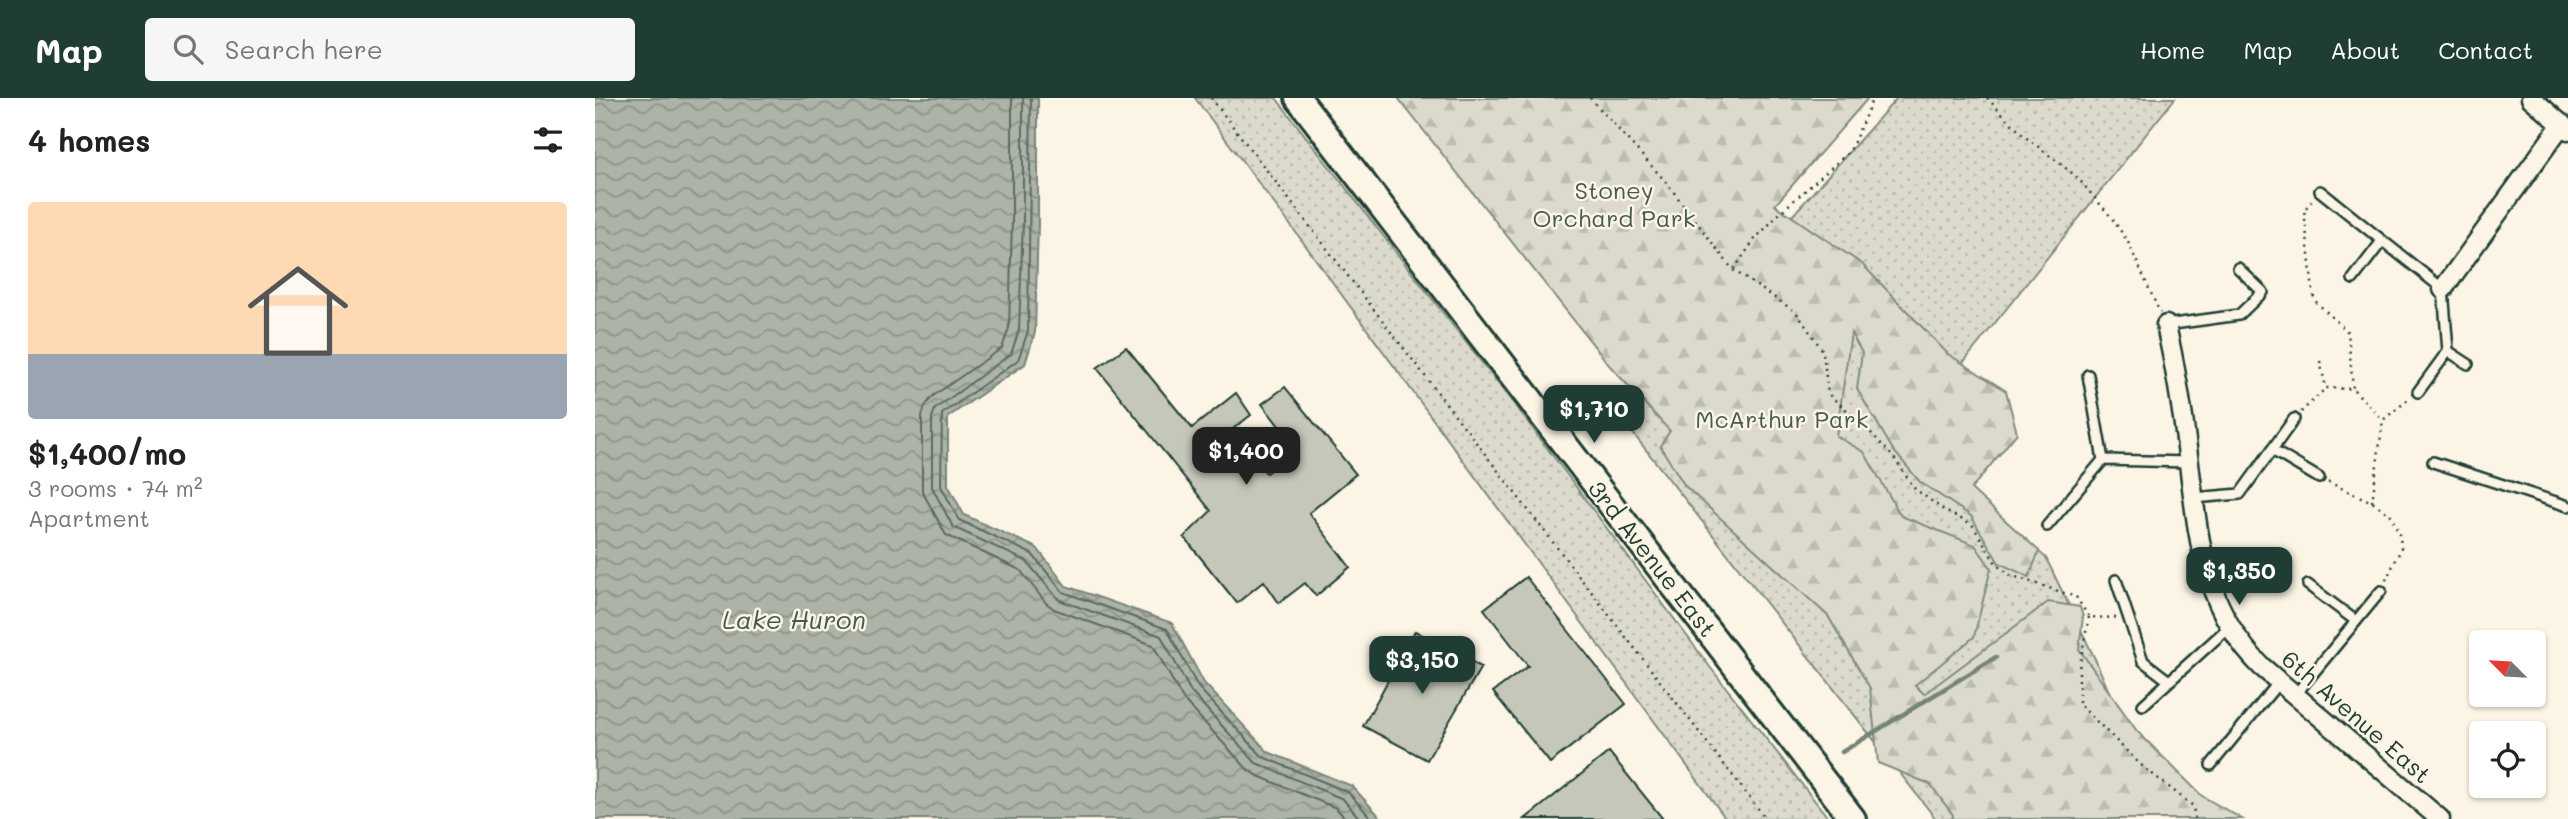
<!DOCTYPE html>
<html lang="en">
<head>
<meta charset="utf-8">
<style>
  :root { --surface:#fff; --page:#f6f6f6; --text:#222; --muted:#767676; --accent:#1f3d34 }
  body { margin:0; font-family:Mali,sans-serif; background:var(--page); color:var(--text); height:100vh; display:flex; flex-direction:column; font-size:26px; white-space:nowrap }
  * { box-sizing:border-box; margin:0 }
  p { font-size:23px; color:var(--muted) }
  .icon { flex:none; width:38px; height:38px; fill:none; stroke:currentColor; stroke-width:2; stroke-linecap:round; stroke-linejoin:round }
  .map { position:relative; flex:1; overflow:hidden }
  .panel { display:flex; flex-direction:column; background:var(--surface); width:595px }
  .panel>* { flex:none }
  .needle { width:46px; rotate:294deg }
  .tools { position:absolute; left:1874px; top:532px; display:grid; gap:14px }
  .tools a { display:grid; place-items:center; width:77px; height:77px; border-radius:7px; background:var(--surface); box-shadow:0 2px 5px #0004; font-size:35px }
  .price { position:absolute; translate:-50% -60px; padding:0 16px; border-radius:14px; background:var(--accent); color:#fff; font-size:23px; line-height:46px; filter:drop-shadow(0 2px 4px #0008) }
  .price::after { content:''; position:absolute; left:50%; top:42px; width:21px; height:16px; margin-left:-10px; background:inherit; clip-path:polygon(0 0,100% 0,50% 100%) }
  .price.selected { background:#222; color:#fff }
  ul { padding:0; list-style:none }
  li { display:grid; align-content:center; gap:14px; height:371px; padding:0 28px }
  li span { display:grid; place-items:center; height:217px; border-radius:7px; color:#555 }
  li>.icon { margin-inline-start:auto }
  span .icon { width:126px; height:126px; fill:#fffc; stroke-width:1 }
  li b { font-size:30px }
  h2 { display:flex; justify-content:space-between; align-items:center; height:84px; padding:0 28px; font-size:30px }
  header { display:flex; align-items:center; gap:42px; box-sizing:border-box; height:98px; padding:0 35px; background:var(--accent); color:#fff }
  header strong { font-size:33px }
  nav { display:flex; gap:38px; margin-inline-start:auto; font-size:24px }
  .search { width:490px; height:63px; background:var(--page); display:flex; align-items:center; gap:18px; box-sizing:border-box; padding:0 24px; border-radius:7px; color:var(--muted); font-size:26px }
  main { display:flex; flex:1; min-height:0 }
  .map>svg:first-child { display:block }
  .grass { fill:url(#grass-dots); stroke:#7e8c80; stroke-width:2 }
  .forest { fill:url(#forest-firs); stroke:#7e8c80; stroke-width:2 }
  .water { fill:url(#water-waves); stroke:#758479; stroke-width:2 }
  .lines { fill:none; stroke-linecap:round; stroke-linejoin:round }
  .shore { stroke:#586c62; stroke-width:2 }
  .stream { stroke:#758479; stroke-width:4.5 }
  .building { fill:#c5c7b9; stroke:#1f3d34; stroke-width:2 }
  .lane-casing { stroke:#1f3d34; stroke-width:14 }
  .street-casing { stroke:#1f3d34; stroke-width:23 }
  .secondary-casing { stroke:#1f3d34; stroke-width:30 }
  .path { stroke:#1f3d34; stroke-width:2.5; stroke-dasharray:2 5; stroke-linecap:butt }
  .lane { stroke:#fcf5e5; stroke-width:9 }
  .street { stroke:#fcf5e5; stroke-width:18 }
  .secondary { stroke:#fcf5e5; stroke-width:24 }
  .labels { text-anchor:middle; dominant-baseline:central; stroke-width:5; stroke-linejoin:round; paint-order:stroke }
  .park-label { font-size:24px; fill:#455c52; stroke:#fcf5e5 }
  .street-label { font-size:24px; fill:#1f3d34; stroke:#fcf5e5 }
  .water-label { font-size:26px; font-style:italic; fill:#435a51; stroke:#fcf5e5 }
</style>
</head>
<body>
<header>
<strong>Map</strong>
<div class="search"><svg class="icon" aria-label="search" viewBox="0 0 24 24"><circle cx="10" cy="10" r="6"/><path d="M15 15l6 6"/></svg>Search here</div>
<nav><a>Home</a><a>Map</a><a>About</a><a>Contact</a></nav>
</header>
<main>
<section class="panel">
<h2>4 homes<svg class="icon" aria-label="filters" viewBox="0 0 24 24"><path d="M4 7h16M4 17h16"/><circle cx="9" cy="7" r="2"/><circle cx="15" cy="17" r="2"/></svg></h2>
<ul>
<li><span style="background:linear-gradient(#ffd9b3 70%,#9aa5b1 0)"><svg class="icon" aria-label="home" viewBox="0 0 24 24"><path d="M3 11l9-7 9 7M6 9v11h12V9"/></svg></span><div><b>$1,400/mo</b><p>3 rooms · 74 m²</p><p>Apartment</p></div></li>
</ul>
</section>
<div class="map">
<svg width="1973" height="721" viewBox="0 0 1973 721">
  <defs>
    <pattern id="grass-dots" width="8" height="8" patternUnits="userSpaceOnUse" patternTransform="scale(1.75)"><rect width="8" height="8" fill="#dcdacc"/><path d="M2 2h.1M6 6h.1" fill="none" stroke="#bcbcb0" stroke-width="1.8" stroke-linecap="round"/></pattern>
    <pattern id="forest-firs" width="22" height="20" patternUnits="userSpaceOnUse" patternTransform="scale(1.75)"><rect width="22" height="20" fill="#dcdacc"/><path d="M5 1l3.5 6h-7zM16 11l3.5 6h-7z" fill="#bcbcb0"/></pattern>
    <pattern id="water-waves" width="16" height="10" patternUnits="userSpaceOnUse" patternTransform="scale(1.75)"><rect width="16" height="10" fill="#aeb3a7"/><path d="M0 5q4-4 8 0t8 0" fill="none" stroke="#8d9389"/></pattern>
  </defs>
  <rect width="100%" height="100%" fill="#fcf5e5"/>
  <filter id="ink" filterUnits="userSpaceOnUse"><feTurbulence type="fractalNoise" baseFrequency=".0143" numOctaves="2"/><feDisplacementMap in="SourceGraphic" scale="14" xChannelSelector="R" yChannelSelector="G"/><feConvolveMatrix kernelMatrix="1 2 1 2 8 2 1 2 1" color-interpolation-filters="sRGB"/></filter>
  <g filter="url(#ink)">
    <!-- grass -->
    <g class="grass">
      <polygon points="600,0 681,0 929,319 1115,569 1234,721 1131,721 705,140"/>
      <polygon points="1302,0 1580,0 1312,335 1451,460 1500,561 1568,721 1341,721 1022,315"/>
    </g>
    <!-- forest -->
    <polygon class="forest" points="803,0 1273,0 1180,107 1267,166 1353,256 1411,293 1422,335 1376,391 1444,453 1434,479 1404,465 1376,418 1325,384 1298,352 1262,291 1267,255 1256,235 1241,338 1269,354 1306,418 1380,447 1396,470 1379,539 1320,587 1329,596 1453,504 1485,509 1488,519 1484,551 1542,633 1607,698 1647,721 1357,721 1358,717 1335,686 1283,665 1275,590 1233,518 1090,388 1065,348 1075,333 1015,268"/>
    <!-- water -->
    <polygon class="water" points="0,0 443,0 443,124 440,234 430,266 353,319 353,387 369,417 442,450 471,488 577,525 609,585 673,654 757,688 787,721 0,721"/>
    <g class="lines">
      <!-- shore -->
      <g class="shore">
        <polyline points="417,0 417,124 414,230 407,250 338,298 330,308 327,318 327,393 351,437 425,472 451,505 459,511 558,547 587,600 654,673 663,678 741,710 751,721"/>
        <polyline points="428,0 428,124 424,232 416,256 340,311 337,320 337,389 358,429 431,463 464,502 566,538 596,594 661,665 748,701 765,721"/>
        <polyline points="436,0 433,233 423,262 347,316 346,388 364,422 437,456 468,494 572,531 603,589 668,659 753,694 777,721"/>
      </g>
      <!-- stream -->
      <polyline class="stream" points="1247,654 1401,559"/>
    </g>
    <!-- building -->
    <g class="building">
      <polygon points="531,249 597,330 641,295 656,317 638,331 671,375 702,351 667,306 690,289 761,376 714,415 755,469 721,498 710,485 684,505 669,483 642,505 589,439 616,413 502,270"/>
      <polygon points="931,479 1031,606 955,665 898,594 933,568 889,511"/>
      <polygon points="820,533 886,569 832,662 768,628"/>
      <polygon points="1014,654 1068,721 930,721"/>
    </g>
    <g class="lines">
      <!-- lane casing -->
      <g class="lane-casing">
        <g id="lane">
          <polyline points="1725,93 1848,191 1853,253"/>
          <polyline points="1758,181 1787,143"/>
          <polyline points="1571,227 1644,217 1668,194 1643,170"/>
          <polyline points="1493,277 1508,362"/>
          <polyline points="1823,294 1853,253 1873,266"/>
          <polyline points="1677,352 1724,380"/>
          <polyline points="1838,364 1973,408"/>
          <polyline points="1599,400 1645,396 1699,321"/>
          <polyline points="1452,428 1508,362 1594,364"/>
          <polyline points="1521,482 1548,563 1574,583"/>
          <polyline points="1713,487 1761,523"/>
          <polyline points="1700,597 1786,493"/>
          <polyline points="1548,607 1634,529"/>
          <polyline points="1616,667 1684,584"/>
        </g>
      </g>
      <!-- street casing -->
      <g class="street-casing">
        <g id="street">
          <polyline points="1936,0 1973,32"/>
          <polyline points="1848,191 1967,26"/>
          <path d="M1571,227c9,41 16,81 21,123 11,81 13,158 75,219l178,152"/>
        </g>
      </g>
      <!-- secondary casing -->
      <g class="secondary-casing">
        <polyline id="secondary" points="703,0 1258,721"/>
      </g>
      <!-- path -->
      <g class="path">
        <polyline points="616,0 1171,721"/>
        <polyline points="995,0 1071,84 1138,172 1201,214 1228,253 1233,296 1268,326 1299,360 1320,391 1350,413 1377,426 1402,467 1415,477 1481,499 1494,519 1523,520"/>
        <polyline points="1392,0 1429,38 1481,78 1517,120 1533,144 1565,215"/>
        <polyline points="1717,103 1709,112 1719,202 1753,234 1758,291"/>
        <polyline points="1139,171 1160,141 1188,112 1255,53 1278,0"/>
        <polyline points="1725,263 1731,290"/>
        <polyline points="1706,314 1731,290 1758,291 1788,322"/>
        <polyline points="1733,384 1777,404 1796,417 1805,438 1806,451 1790,484"/>
        <polyline points="1777,404 1788,322 1814,301"/>
        <polyline points="1494,519 1484,570 1484,606 1546,667 1598,708 1600,721"/>
      </g>
      <!-- lane -->
      <use href="#lane" class="lane"/>
      <!-- street -->
      <use href="#street" class="street"/>
      <!-- secondary -->
      <use href="#secondary" class="secondary"/>
    </g>
  </g>
  <g class="labels">
    <!-- park labels -->
    <g class="park-label">
      <text x="1019" y="91">Stoney<tspan x="1019" dy="28">Orchard Park</tspan></text>
      <text x="1187" y="320">McArthur Park</text>
    </g>
    <!-- street labels -->
    <g class="street-label">
      <text transform="translate(1058 460) rotate(52)">3rd Avenue East</text>
      <text transform="translate(1762 618) rotate(41)">6th Avenue East</text>
    </g>
    <!-- water labels -->
    <g class="water-label">
      <text x="199" y="521">Lake Huron</text>
    </g>
  </g>
</svg>
<div class="tools">
<a><svg class="needle" viewBox="-14 -14 28 28"><path d="M0-13l5 13h-10z" fill="#e53935"/><path d="M0 13l5-13h-10z" fill="#767676"/></svg></a>
<a><svg class="icon" aria-label="locate" viewBox="0 0 24 24"><circle cx="12" cy="12" r="6"/><path d="M12 2v4M12 18v4M2 12h4M18 12h4"/></svg></a>
</div>
<b class="price" style="left:999px;top:347px">$1,710</b>
<b class="price selected" style="left:651px;top:389px">$1,400</b>
<b class="price" style="left:1644px;top:509px">$1,350</b>
<b class="price" style="left:827px;top:598px">$3,150</b>
</div>
</main>
</body>
</html>
